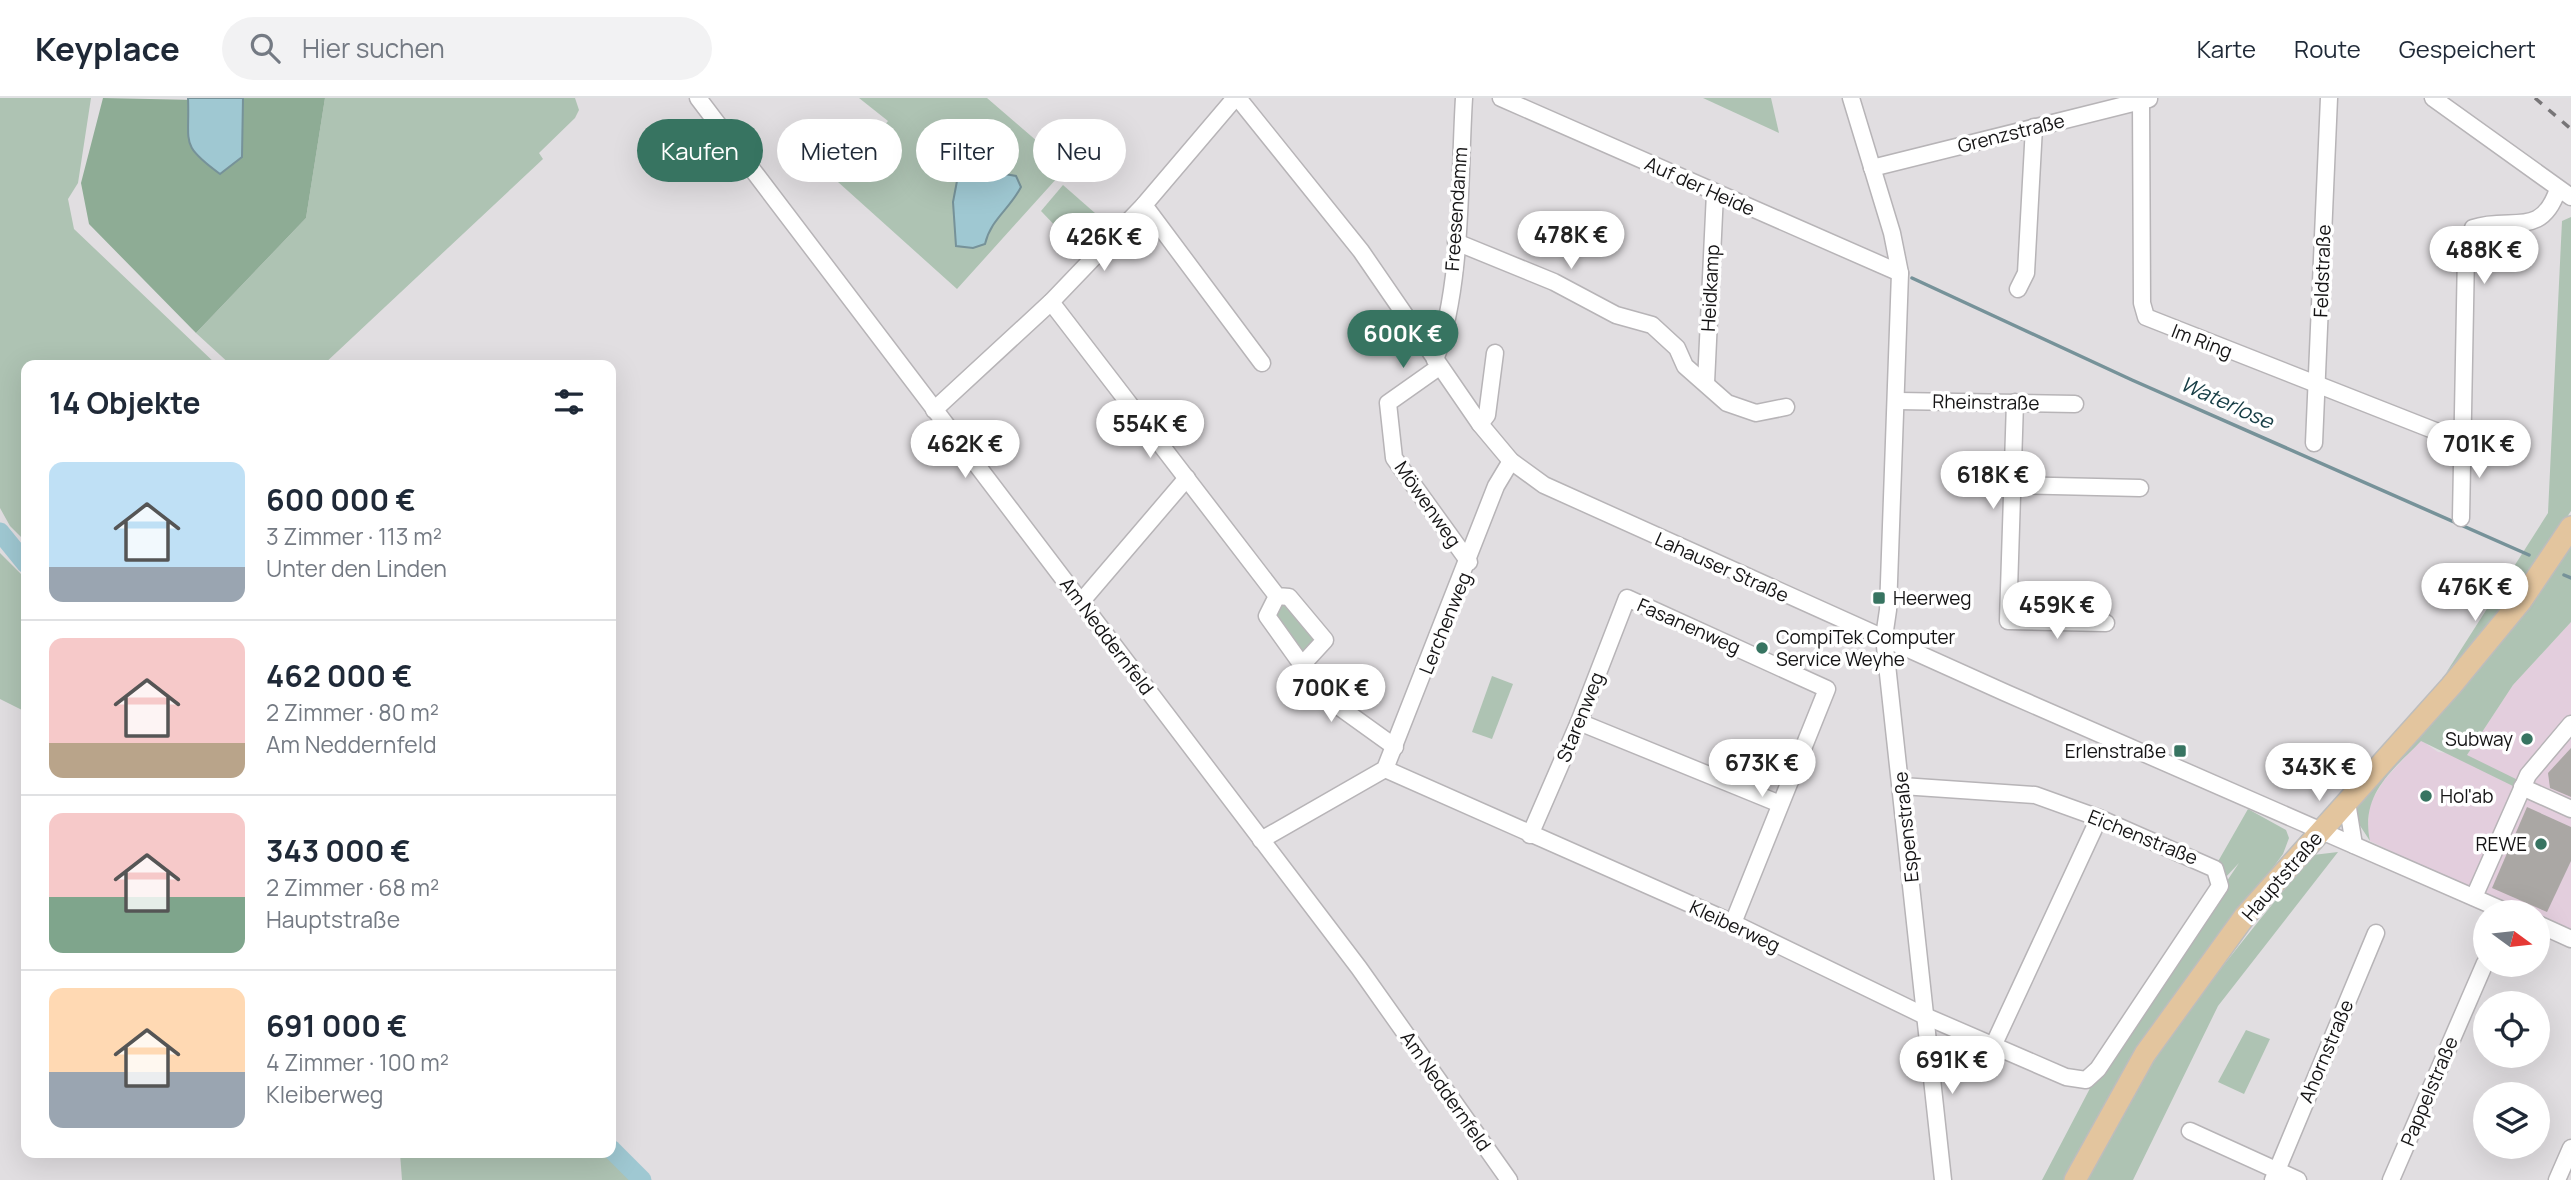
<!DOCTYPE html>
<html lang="de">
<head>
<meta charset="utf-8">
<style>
  :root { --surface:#fff; --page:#f2f2f3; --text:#1f2937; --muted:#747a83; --line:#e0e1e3; --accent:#377461 }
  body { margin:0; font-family:Manrope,sans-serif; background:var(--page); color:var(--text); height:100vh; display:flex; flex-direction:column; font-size:26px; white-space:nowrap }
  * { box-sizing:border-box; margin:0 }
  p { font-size:23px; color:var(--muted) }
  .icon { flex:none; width:38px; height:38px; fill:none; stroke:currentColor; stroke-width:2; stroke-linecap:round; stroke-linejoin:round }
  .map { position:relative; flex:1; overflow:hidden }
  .details { position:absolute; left:21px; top:262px; width:595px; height:798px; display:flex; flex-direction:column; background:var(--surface); border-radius:14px; box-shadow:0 7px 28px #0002 }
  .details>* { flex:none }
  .hud { position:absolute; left:637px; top:21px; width:665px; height:63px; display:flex; gap:14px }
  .needle { width:46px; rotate:105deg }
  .fabs { position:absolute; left:2473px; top:802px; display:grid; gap:14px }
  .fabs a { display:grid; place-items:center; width:77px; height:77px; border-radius:50%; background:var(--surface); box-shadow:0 7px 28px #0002; font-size:35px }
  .price { position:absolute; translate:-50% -60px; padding:0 16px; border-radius:24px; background:#fff; color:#222; font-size:23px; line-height:46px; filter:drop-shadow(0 2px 4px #0008) }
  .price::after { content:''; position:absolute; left:50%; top:42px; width:21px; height:16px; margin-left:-10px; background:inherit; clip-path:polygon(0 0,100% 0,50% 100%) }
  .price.selected { background:var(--accent); color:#fff }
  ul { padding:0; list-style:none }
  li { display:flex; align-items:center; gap:21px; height:175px; padding:0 28px }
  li+li { border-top:2px solid var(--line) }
  li span { display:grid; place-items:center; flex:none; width:196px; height:140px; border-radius:14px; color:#555 }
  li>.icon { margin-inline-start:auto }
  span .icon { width:84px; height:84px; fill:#fffc; stroke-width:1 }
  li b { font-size:30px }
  h2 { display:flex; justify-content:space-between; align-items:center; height:84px; padding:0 28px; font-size:30px }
  .chip { padding:0 24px; border-radius:32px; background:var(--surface); box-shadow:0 7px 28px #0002; font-size:24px; line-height:63px }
  .chip.selected { background:var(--accent); color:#fff }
  header { display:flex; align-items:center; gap:42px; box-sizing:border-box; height:98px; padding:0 35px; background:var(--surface); border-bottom:2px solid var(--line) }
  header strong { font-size:33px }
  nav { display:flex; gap:38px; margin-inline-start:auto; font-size:24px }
  .search { width:490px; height:63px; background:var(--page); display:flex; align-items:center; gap:18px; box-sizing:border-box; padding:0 24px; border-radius:38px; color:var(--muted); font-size:26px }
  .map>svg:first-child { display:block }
  .commercial { fill:#e3cedd }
  .green { fill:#aec3b3 }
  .forest { fill:#8eac95 }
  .water { fill:#9fc8d2; stroke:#769299; stroke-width:2 }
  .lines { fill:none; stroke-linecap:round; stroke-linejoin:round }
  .stream { stroke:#769299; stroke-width:3.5 }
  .river { stroke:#9fc8d2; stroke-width:19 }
  .building { fill:#aaa7a4 }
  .minor-casing { stroke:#b7b4b7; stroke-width:19 }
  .major-casing { stroke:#bdbdbd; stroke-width:24 }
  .minor { stroke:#fff; stroke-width:16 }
  .major { stroke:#e3c59e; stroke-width:21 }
  .rail { stroke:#777577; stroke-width:3.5; stroke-dasharray:9 9; stroke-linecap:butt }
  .poi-dot { fill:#377461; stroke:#fff; stroke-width:2.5 }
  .labels { text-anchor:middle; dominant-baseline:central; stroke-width:7; stroke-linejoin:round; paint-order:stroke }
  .street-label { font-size:19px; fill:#151415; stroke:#fff }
  .poi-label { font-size:19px; fill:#151415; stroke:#fff; text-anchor:start }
  .water-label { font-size:21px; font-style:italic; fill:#163d45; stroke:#fff }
</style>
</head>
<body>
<header>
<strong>Keyplace</strong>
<div class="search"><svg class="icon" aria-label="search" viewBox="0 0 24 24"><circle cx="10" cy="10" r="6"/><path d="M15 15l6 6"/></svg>Hier suchen</div>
<nav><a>Karte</a><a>Route</a><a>Gespeichert</a></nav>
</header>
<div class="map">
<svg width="2571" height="1082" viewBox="0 0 2571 1082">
  <rect width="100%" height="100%" fill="#e1dee1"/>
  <!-- commercial -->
  <polygon class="commercial" points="2571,524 2571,837 2538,822 2538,814 2518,814 2370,743 2368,732 2369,707 2384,682 2421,642 2438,654 2467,657 2513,587"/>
  <!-- green -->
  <g class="green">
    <polygon points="0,0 91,0 78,85 68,101 74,131 218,268 26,268 26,444 10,428 0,410"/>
    <polygon points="325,0 575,0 579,12 575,20 539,55 543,61 322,268 232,268 196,235 306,120"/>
    <polygon points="859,0 987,0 1067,69 957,191 838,84 888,23"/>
    <polygon points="1703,0 1771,0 1779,35"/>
    <polygon points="1063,87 1112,130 1085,159 1041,113"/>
    <polygon points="2571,119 2571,413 2513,499 2446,575 2548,415 2562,123"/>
    <path d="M2571,442v82l-58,63 -46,70 53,26 -3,7 -96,-47c-29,30 -61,53 -51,100l-13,-20v-17z"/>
    <polygon points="0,455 26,481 26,614 0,601"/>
    <polygon points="1278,500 1322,541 1301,563 1269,518"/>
    <polygon points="1492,578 1513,586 1492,641 1472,634"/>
    <path d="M2248,711l38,21 3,8 -6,16c-78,106 -157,210 -219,326h-22l56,-107 141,-210 -15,16 -8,-14z"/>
    <path d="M2338,754l-120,154 -85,174h-47c57,-120 143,-223 227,-325z"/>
    <polygon points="2246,932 2270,941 2244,996 2218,984"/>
    <polygon points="400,1055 604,1055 631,1082 402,1082"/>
  </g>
  <!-- forest -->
  <polygon class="forest" points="103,0 242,3 243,0 325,0 306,120 196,235 89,126 81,85"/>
  <!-- water -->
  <g class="water">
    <path d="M188,0h55l-1,59 -22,17c-41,-30 -30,-30 -32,-76z"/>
    <path d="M999,75l17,3 5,11c-12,23 -30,32 -36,57l-12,4 -17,-2 -3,-44 4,-21 10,-6z"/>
  </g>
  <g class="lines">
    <!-- stream -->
    <g class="stream">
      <polyline points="1912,180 2132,282 2529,457"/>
      <polyline points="2564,477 2571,480"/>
    </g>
    <!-- river -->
    <g class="river">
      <polyline points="0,434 26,466"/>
      <polyline points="611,1051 642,1082"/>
    </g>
  </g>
  <!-- building -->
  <g class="building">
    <polygon points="2571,650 2571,699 2550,690 2548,675"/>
    <polygon points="2527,709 2571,729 2571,763 2547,814 2492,790"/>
  </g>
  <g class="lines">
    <!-- minor casing -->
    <g class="minor-casing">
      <g id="minor">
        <polyline points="698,0 1359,870 1509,1082"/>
        <polyline points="1238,0 1361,153 1480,326 1511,363 1544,387 2006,595 2507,814"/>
        <polyline points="1501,0 1900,175"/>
        <polyline points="1851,0 1892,135 1900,175 1888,512 1884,539 1943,1082"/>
        <polyline points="2433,0 2571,99"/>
        <polyline points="2141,2 2142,205 2146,219 2461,343"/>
        <polyline points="1872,70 2149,1"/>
        <polyline points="1144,107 1262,265"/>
        <polyline points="1456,144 1554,184 1616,217 1652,227 1677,250 1685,268 1727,305 1756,315 1786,309"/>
        <polyline points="2018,191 2026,175 2034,29"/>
        <polyline points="1051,204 1277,498 1289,499 1325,542 1302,567 1267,518 1277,498"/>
        <path d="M1435,262c28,-74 24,-182 29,-262"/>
        <polyline points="1439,269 1388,305 1394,360 1469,464"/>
        <polyline points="1706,285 1715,95"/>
        <polyline points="1898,303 2075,306"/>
        <polyline points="2015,304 2008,523 2106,525"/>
        <polyline points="934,312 1051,204 1144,107 1235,0"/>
        <polyline points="1480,326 1487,317 1495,255"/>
        <polyline points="2314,345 2329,0"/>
        <polyline points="2012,387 2140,390"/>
        <path d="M2461,420l5,-264 7,-26c38,-13 68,12 85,-39"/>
        <polyline points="1081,504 1187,380"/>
        <polyline points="1302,567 1324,598 1395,649"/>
        <polyline points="1579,624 1780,706"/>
        <polyline points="1385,671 1733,825 1925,918 2066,979 2086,982 2098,971 2220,788 2215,771 2099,720 2035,697 1902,688"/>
        <polyline points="2522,689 2571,711"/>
        <polyline points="2347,704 2354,747"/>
        <polyline points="1530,737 1579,624 1627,500 1827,591 1733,825"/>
        <polyline points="1261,742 1385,671 1496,388 1511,363"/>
        <polyline points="2474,799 2528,677 2571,626"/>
        <polyline points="2538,826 2571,841"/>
        <polyline points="1994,946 2099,720"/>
        <polyline points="2190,1033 2298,1082"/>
        <polyline points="2273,1082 2376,835"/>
        <polyline points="2391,1082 2485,865"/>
        <polyline points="2557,1082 2571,1050"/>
      </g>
    </g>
    <!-- major casing -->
    <g class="major-casing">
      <polyline id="major" points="2075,1082 2145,956 2245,818 2451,588 2521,503 2571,429"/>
    </g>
    <!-- minor -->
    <use href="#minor" class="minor"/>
    <!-- major -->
    <use href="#major" class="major"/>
    <!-- rail -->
    <polyline class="rail" points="2535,0 2571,31"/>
  </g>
  <!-- markers -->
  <g class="poi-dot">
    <rect x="1872" y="493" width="14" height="14" rx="3.5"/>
    <circle cx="1762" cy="550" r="7"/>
    <circle cx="2527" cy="641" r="7"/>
    <rect x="2173" y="646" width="14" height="14" rx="3.5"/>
    <circle cx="2426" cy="698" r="7"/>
    <circle cx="2541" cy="746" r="7"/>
  </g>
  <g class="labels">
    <!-- street labels -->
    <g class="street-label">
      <text transform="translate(2011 35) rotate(-14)">Grenzstraße</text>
      <text transform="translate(1700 88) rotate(24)">Auf der Heide</text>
      <text transform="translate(1456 111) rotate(-86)">Freesendamm</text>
      <text transform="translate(2322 173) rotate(-88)">Feldstraße</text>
      <text transform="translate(1710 190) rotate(-87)">Heidkamp</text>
      <text transform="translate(2202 243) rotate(21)">Im Ring</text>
      <text transform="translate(1986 304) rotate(1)">Rheinstraße</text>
      <text transform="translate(1428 406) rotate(55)">Möwenweg</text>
      <text transform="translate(1722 469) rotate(24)">Lahauser Straße</text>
      <text transform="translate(1445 525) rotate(-68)">Lerchenweg</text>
      <text transform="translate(1689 528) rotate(24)">Fasanenweg</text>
      <text transform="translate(1107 538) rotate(53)">Am Neddernfeld</text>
      <text transform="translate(1580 619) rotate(-68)">Starenweg</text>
      <text transform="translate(1906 729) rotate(-96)">Espenstraße</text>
      <text transform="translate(2143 739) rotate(22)">Eichenstraße</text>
      <text transform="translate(2282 778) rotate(-49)">Hauptstraße</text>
      <text transform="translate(1735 828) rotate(25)">Kleiberweg</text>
      <text transform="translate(2326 953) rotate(-67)">Ahornstraße</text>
      <text transform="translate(1446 993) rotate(55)">Am Neddernfeld</text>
      <text transform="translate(2429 993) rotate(-67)">Pappelstraße</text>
    </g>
    <!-- poi labels -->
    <g class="poi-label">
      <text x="1893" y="500">Heerweg</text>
      <text x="1776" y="539">CompiTek Computer<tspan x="1776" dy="22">Service Weyhe</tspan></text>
      <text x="2513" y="641" text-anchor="end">Subway</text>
      <text x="2166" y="653" text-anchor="end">Erlenstraße</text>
      <text x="2440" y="698">Hol'ab</text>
      <text x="2527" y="746" text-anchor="end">REWE</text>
    </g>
    <!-- water labels -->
    <g class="water-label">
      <text transform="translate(2227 304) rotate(24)">Waterlose</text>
    </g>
  </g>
</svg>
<div class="fabs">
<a><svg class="needle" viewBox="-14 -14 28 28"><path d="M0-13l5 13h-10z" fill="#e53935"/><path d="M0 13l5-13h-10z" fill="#747a83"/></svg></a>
<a><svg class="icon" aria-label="locate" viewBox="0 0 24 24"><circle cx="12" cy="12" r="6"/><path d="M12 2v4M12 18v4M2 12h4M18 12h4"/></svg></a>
<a><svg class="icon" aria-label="layers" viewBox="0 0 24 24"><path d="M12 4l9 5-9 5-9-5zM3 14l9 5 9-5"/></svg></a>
</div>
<b class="price" style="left:1571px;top:173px">478K €</b>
<b class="price" style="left:1104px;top:175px">426K €</b>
<b class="price" style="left:2484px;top:188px">488K €</b>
<b class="price selected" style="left:1403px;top:272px">600K €</b>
<b class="price" style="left:1150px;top:362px">554K €</b>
<b class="price" style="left:965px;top:382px">462K €</b>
<b class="price" style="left:2479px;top:382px">701K €</b>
<b class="price" style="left:1993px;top:413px">618K €</b>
<b class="price" style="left:2475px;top:525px">476K €</b>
<b class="price" style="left:2057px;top:543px">459K €</b>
<b class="price" style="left:1331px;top:626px">700K €</b>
<b class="price" style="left:1762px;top:701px">673K €</b>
<b class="price" style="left:2319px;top:705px">343K €</b>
<b class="price" style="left:1952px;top:998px">691K €</b>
<div class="hud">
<a class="chip selected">Kaufen</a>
<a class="chip">Mieten</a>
<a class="chip">Filter</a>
<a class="chip">Neu</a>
</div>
<section class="details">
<h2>14 Objekte<svg class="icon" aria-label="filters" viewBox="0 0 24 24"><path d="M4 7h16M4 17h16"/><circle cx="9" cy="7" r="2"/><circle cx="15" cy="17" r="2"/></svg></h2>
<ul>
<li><span style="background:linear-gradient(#bfe0f5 75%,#9aa5b1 0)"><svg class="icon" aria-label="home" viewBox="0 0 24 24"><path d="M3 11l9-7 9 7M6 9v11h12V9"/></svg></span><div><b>600 000 €</b><p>3 Zimmer · 113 m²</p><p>Unter den Linden</p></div></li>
<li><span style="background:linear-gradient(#f6c9c9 75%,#b9a48a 0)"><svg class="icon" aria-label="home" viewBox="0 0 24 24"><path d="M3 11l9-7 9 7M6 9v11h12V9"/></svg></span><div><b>462 000 €</b><p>2 Zimmer · 80 m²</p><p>Am Neddernfeld</p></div></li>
<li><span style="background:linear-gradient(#f6c9c9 60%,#7fa58c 0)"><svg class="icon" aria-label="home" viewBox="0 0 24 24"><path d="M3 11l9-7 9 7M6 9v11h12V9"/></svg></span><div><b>343 000 €</b><p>2 Zimmer · 68 m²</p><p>Hauptstraße</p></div></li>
<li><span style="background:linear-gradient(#ffd9b3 60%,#9aa5b1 0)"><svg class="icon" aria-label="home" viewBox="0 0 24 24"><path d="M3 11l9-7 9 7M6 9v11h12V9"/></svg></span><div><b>691 000 €</b><p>4 Zimmer · 100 m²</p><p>Kleiberweg</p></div></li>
</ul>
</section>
</div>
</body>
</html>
